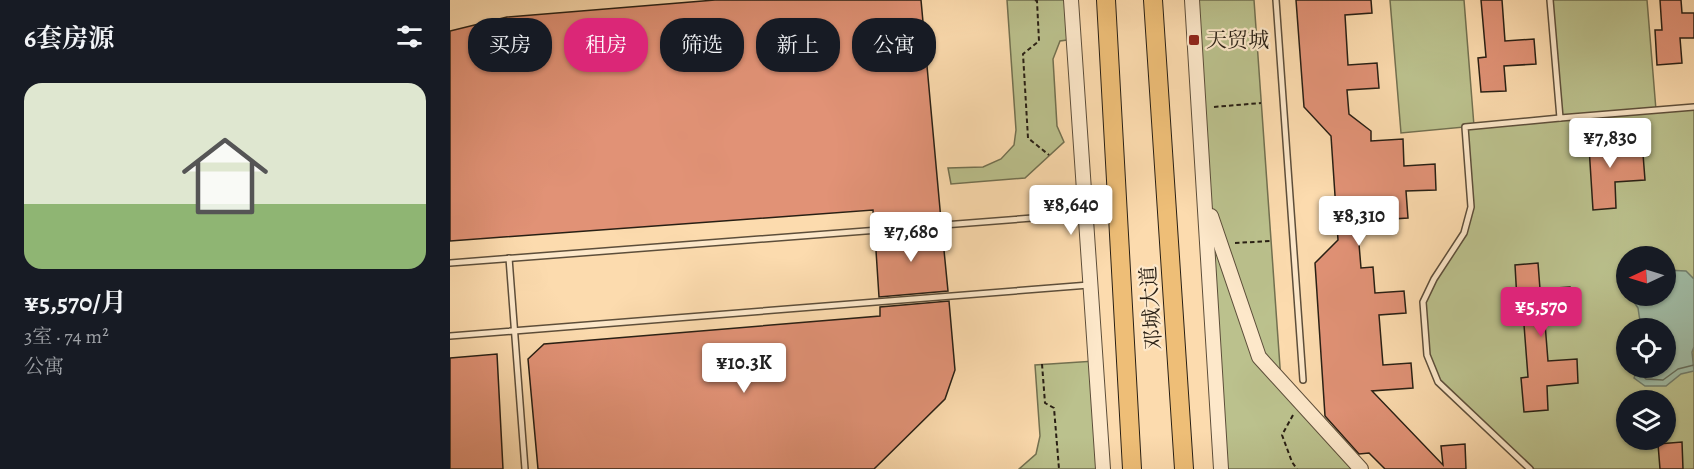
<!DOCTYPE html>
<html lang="zh">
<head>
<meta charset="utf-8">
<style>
  :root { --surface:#171b24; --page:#242831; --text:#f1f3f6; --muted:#9ea1a6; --accent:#db2777 }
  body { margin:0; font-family:Alegreya,"Noto Serif SC",serif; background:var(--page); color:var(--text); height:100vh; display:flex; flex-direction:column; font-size:22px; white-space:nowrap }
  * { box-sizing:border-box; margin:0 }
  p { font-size:20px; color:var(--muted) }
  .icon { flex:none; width:33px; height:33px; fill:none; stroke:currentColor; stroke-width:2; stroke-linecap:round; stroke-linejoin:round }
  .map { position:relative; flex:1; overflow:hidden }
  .details { display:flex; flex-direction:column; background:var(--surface); width:450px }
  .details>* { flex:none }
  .top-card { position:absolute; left:18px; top:18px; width:570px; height:54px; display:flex; gap:12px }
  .needle { width:39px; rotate:266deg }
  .fabs { position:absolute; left:1166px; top:246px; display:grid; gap:12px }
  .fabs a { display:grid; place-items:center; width:60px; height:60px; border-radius:50%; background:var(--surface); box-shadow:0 2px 4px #0004; font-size:30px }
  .price { position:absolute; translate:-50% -51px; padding:0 14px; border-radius:6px; background:#fff; color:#222; font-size:20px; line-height:39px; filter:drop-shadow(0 2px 3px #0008) }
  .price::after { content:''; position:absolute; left:50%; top:36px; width:18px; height:14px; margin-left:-9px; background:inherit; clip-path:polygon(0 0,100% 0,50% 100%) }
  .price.on { background:var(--accent); color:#fff }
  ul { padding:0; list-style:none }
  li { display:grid; align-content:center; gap:12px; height:318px; padding:0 24px }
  li span { display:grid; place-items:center; height:186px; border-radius:18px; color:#555 }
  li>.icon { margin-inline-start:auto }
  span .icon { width:108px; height:108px; fill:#fffc; stroke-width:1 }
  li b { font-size:26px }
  h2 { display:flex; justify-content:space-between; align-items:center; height:72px; padding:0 24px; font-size:26px }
  .chip { padding:0 21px; border-radius:24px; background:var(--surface); box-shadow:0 2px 4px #0004; font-size:21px; line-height:54px }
  .chip.on { background:var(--accent); color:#fff }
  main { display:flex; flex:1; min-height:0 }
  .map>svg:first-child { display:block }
  .green { fill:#bbc18d; stroke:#727050; stroke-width:1.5; fill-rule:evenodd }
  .water { fill:#a0bca6; stroke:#707d6c; stroke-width:1.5 }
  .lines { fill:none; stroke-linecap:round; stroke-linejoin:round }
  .shore { stroke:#646e5d; stroke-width:1.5 }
  .building { fill:#e19276; stroke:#281f14; stroke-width:1.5 }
  .service-casing { stroke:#5d4e3a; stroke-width:8 }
  .tertiary-casing { stroke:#5d4e3a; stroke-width:16 }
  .trunk-casing { stroke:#281f14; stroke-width:20 }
  .path { stroke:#281f14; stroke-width:2; stroke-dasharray:4.5 3; stroke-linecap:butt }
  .service { stroke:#fde8ca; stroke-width:5 }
  .tertiary { stroke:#fde8ca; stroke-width:14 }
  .trunk { stroke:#eebe77; stroke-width:18 }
  .poi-dot { fill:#8f2418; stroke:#fde8ca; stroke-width:2 }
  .labels { text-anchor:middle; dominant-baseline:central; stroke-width:4.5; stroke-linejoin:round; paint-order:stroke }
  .poi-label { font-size:21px; fill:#281f14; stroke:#fde8ca; text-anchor:start }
  .street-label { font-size:21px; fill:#281f14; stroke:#fde8ca }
</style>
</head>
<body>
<main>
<section class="details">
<h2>6套房源<svg class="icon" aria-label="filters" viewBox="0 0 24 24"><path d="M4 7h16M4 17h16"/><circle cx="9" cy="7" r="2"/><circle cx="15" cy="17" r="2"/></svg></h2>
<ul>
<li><span style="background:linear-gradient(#dfe7d0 65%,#8fb573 0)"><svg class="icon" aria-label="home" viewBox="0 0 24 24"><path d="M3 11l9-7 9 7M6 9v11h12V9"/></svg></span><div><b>¥5,570/月</b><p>3室 · 74 m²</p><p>公寓</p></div></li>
</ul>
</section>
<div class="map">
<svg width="1244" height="469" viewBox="0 0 1244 469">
  <rect width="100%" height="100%" fill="#fcdbae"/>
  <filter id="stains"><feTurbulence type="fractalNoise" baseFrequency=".00333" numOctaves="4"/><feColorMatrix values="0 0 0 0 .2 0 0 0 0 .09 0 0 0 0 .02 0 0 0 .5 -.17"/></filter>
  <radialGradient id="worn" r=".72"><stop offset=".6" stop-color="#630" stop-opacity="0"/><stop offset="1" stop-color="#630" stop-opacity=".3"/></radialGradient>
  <!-- green -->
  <g class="green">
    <polygon points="557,0 621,0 624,39 610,41 603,59 607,126 614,142 575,178 501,184 498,168 533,167 551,159 564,145 566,130"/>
    <polygon points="743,0 804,0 831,381 911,469 771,469"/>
    <path d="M940,0h74l10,126 86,-8 -10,-118h97l9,110 38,-3v362h-164l-92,-87 -11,-27 -4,-53 41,-69 7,-26 -7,-80 -63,6zM1176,256h39v40h-39zM1176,328h39v40h-39zM1176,400h39v40h-39z"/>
    <polygon points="645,361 648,469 569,469 586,454 590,436 585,365"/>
  </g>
  <!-- water -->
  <polygon class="water" points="1215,270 1236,271 1244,279 1244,347 1242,352 1244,371 1231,374 1216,386 1195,386 1184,378 1188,368 1215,368 1215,328 1191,328 1188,308 1180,296 1215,296"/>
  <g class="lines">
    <!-- shore -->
    <polyline class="shore" points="1193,368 1192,375 1196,379 1213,380 1228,369 1244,365"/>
  </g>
  <!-- building -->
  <g class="building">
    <polygon points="265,0 471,0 491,220 424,225 423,210 0,241 0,31 57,17"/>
    <polygon points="846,0 921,0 922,13 895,15 898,65 927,63 929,88 897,90 899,114 921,131 921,141 953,139 954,166 985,164 986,190 956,191 958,218 927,220 928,231 908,232 911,268 923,267 925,293 954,291 956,313 929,315 933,365 961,363 963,388 922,391 993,465 991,446 1015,444 1016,469 935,469 919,453 909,454 875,416 865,263 888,240 881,136 854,107"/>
    <polygon points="1031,0 1052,0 1055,41 1084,39 1086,64 1054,66 1056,91 1031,92 1028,58 1036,57"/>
    <polygon points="1210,0 1231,0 1232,13 1244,13 1244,38 1230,38 1232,63 1207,65 1205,30 1212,30"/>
    <polygon points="1161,130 1163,156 1193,154 1195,180 1165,182 1166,208 1143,210 1138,131"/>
    <polygon points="492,230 498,291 429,297 425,235"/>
    <polygon points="1088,263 1090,289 1120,287 1121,309 1094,311 1098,361 1127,359 1128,383 1097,386 1098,410 1074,412 1071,378 1078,377 1072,299 1067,300 1065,265"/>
    <polygon points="499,301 505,370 495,399 424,469 88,469 78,359 94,344 430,316 430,307"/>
    <polygon points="47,354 53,469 0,469 0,358"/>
    <polygon points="1232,442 1233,469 1210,469 1208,444"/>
  </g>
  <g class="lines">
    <!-- service casing -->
    <g class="service-casing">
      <g id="service">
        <polyline points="826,0 853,380"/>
        <polyline points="1100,0 1110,118 1244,107"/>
        <polyline points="59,258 75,469"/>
        <polyline points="0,263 635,214"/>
        <polyline points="0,336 639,285"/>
        <polyline points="1080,469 988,382 977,355 973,302 984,279 1014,233 1021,207 1015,127 1110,118"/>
      </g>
    </g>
    <!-- tertiary casing -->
    <g class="tertiary-casing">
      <g id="tertiary">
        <polyline points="621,0 653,469"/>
        <polyline points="742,0 771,469"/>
        <polyline points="761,216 809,357 911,469"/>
      </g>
    </g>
    <!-- trunk casing -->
    <g class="trunk-casing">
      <g id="trunk">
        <polyline points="656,0 682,469"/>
        <polyline points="703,0 734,469"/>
      </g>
    </g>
    <!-- path -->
    <g class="path">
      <polyline points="585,0 587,1 589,41 573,54 578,138 599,155"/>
      <polyline points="764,107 811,103"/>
      <polyline points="785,243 821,241"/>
      <polyline points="592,364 595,403 604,408 609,469"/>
      <polyline points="843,415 832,435 842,462 847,469"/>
    </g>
    <!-- service -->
    <use href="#service" class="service"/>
    <!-- tertiary -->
    <use href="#tertiary" class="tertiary"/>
    <!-- trunk -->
    <use href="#trunk" class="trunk"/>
  </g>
  <!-- markers -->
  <rect class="poi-dot" x="738" y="34" width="12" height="12" rx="3"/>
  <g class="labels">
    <!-- poi labels -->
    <g class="poi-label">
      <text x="756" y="40">天贸城</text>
    </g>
    <!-- street labels -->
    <g class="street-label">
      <text transform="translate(701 308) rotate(-94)">邓城大道</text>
    </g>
  </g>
  <rect width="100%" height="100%" filter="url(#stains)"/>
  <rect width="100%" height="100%" fill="url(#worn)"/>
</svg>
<div class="fabs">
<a><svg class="needle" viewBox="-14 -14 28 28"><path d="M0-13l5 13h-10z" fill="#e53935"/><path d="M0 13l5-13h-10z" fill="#9ea1a6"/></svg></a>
<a><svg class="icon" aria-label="locate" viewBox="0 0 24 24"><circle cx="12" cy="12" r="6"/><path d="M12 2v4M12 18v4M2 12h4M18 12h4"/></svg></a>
<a><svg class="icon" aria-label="layers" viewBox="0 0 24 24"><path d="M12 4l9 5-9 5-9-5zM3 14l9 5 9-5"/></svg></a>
</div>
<b class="price" style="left:1160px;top:169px">¥7,830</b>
<b class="price" style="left:621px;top:236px">¥8,640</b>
<b class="price" style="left:909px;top:247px">¥8,310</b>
<b class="price" style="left:461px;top:263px">¥7,680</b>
<b class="price on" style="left:1091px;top:338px">¥5,570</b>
<b class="price" style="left:294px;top:394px">¥10.3K</b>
<div class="top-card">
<a class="chip">买房</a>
<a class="chip on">租房</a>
<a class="chip">筛选</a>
<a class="chip">新上</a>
<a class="chip">公寓</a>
</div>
</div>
</main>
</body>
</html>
